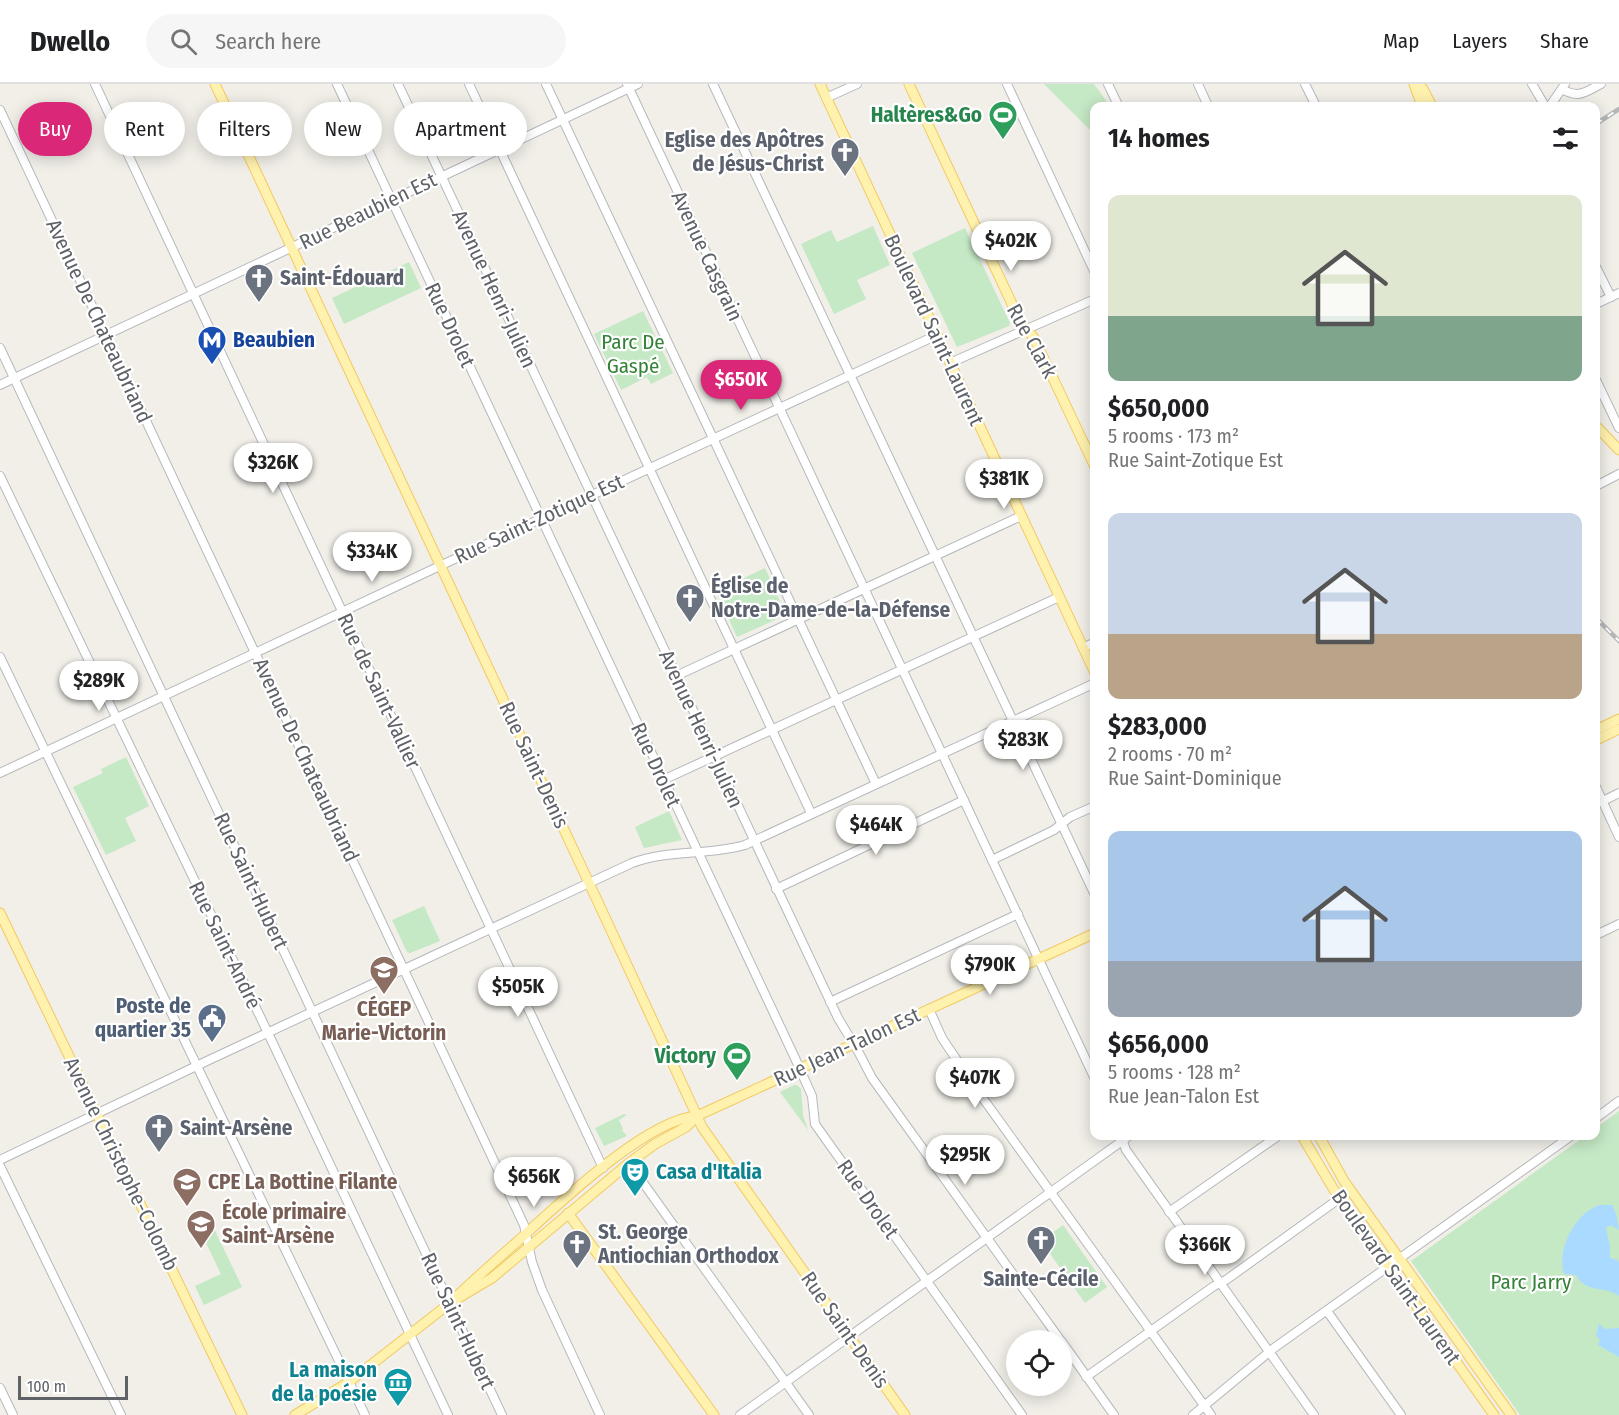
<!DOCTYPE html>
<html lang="en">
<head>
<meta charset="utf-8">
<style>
  :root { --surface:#fff; --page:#f6f6f6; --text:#202124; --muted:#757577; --line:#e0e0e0; --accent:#db2777 }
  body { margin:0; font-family:"Fira Sans Condensed",sans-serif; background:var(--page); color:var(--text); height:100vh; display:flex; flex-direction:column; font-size:22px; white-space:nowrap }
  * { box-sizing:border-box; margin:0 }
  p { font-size:20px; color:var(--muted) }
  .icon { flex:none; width:33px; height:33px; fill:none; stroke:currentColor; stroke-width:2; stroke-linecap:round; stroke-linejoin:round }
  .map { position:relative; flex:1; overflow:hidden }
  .details { position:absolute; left:1090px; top:18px; width:510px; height:1038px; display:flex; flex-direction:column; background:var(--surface); border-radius:12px; box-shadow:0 3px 15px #0003 }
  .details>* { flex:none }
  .banner { position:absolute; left:18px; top:18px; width:570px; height:54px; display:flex; gap:12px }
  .controls { position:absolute; left:1006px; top:1246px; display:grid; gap:12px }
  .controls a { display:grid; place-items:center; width:66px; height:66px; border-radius:50%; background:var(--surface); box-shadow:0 3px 15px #0003; font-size:30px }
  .scale { position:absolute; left:18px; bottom:15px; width:110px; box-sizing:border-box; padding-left:6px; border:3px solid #5f6368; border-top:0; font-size:16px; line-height:21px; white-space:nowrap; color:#5f6368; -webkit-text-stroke:4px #fff; paint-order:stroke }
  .price { position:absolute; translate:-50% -51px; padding:0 14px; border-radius:21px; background:#fff; color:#222; font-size:20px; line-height:39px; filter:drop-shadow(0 2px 3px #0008) }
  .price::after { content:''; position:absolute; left:50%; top:36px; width:18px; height:14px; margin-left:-9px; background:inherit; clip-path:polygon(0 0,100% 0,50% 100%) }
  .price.current { background:var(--accent); color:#fff }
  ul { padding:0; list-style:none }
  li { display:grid; align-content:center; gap:12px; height:318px; padding:0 18px }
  li span { display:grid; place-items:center; height:186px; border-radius:12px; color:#555 }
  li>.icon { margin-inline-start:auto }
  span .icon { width:108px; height:108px; fill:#fffc; stroke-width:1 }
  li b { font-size:26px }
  h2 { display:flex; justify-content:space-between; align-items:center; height:72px; padding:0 18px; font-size:26px }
  .chip { padding:0 21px; border-radius:27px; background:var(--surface); box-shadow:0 3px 15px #0003; font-size:21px; line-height:54px }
  .chip.current { background:var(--accent); color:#fff }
  header { display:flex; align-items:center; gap:36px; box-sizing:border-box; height:84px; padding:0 30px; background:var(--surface); border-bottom:2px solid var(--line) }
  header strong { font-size:28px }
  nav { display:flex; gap:33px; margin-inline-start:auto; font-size:21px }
  .search { width:420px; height:54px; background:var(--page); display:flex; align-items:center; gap:15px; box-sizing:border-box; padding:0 21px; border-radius:33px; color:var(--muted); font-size:22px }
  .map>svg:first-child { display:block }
  .green { fill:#c5e8c5 }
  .water { fill:#aadaff }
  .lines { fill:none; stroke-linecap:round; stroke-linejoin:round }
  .minor-casing { stroke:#b5b8bc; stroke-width:10 }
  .major-casing { stroke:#f2c960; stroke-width:11 }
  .minor { stroke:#fff; stroke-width:8 }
  .major { stroke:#fff2af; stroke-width:9 }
  .rail-casing { stroke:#b6b7b8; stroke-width:4.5 }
  .rail { stroke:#fff; stroke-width:2; stroke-dasharray:7; stroke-linecap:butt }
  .labels { text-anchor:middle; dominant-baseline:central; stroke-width:4.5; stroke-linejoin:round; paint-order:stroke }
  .leisure-label { font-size:21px; font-weight:bold; fill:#27864d; stroke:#fff; text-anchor:end }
  .worship-label { font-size:21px; font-weight:bold; fill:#5b616d; stroke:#fff; text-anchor:start }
  .street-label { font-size:21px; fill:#5f6368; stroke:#fff }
  .transit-label { font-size:21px; font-weight:bold; fill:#164399; stroke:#fff; text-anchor:start }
  .park-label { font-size:21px; fill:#348238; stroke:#fff }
  .service-label { font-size:21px; font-weight:bold; fill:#4e5e75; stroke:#fff; text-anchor:end }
  .education-label { font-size:21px; font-weight:bold; fill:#785e54; stroke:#fff; text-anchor:start }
  .culture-label { font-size:21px; font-weight:bold; fill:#0d838f; stroke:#fff; text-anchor:start }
</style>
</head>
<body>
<header>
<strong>Dwello</strong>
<div class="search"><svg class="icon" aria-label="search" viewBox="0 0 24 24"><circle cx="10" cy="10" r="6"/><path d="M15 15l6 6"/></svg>Search here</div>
<nav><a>Map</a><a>Layers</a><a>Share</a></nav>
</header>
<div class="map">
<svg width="1619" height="1331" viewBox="0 0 1619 1331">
  <rect width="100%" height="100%" fill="#f1efe8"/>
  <!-- green -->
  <g class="green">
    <polygon points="1044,0 1094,0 1110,22 1095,22 1095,51"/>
    <polygon points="873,142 890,181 857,196 866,215 834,230 801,160 831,146 837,158"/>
    <polygon points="965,144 1010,239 1009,242 957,263 912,169"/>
    <polygon points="409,178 421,204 344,240 332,214"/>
    <polygon points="643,227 673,289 651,300 647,293 621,306 594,250"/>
    <polygon points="765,484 786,531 737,553 716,507"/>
    <polygon points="126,673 149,722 125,734 136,757 106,771 73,703 103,689 101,685"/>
    <polygon points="669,727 682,756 644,764 635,743"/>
    <polygon points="424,822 440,857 410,869 407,868 392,836"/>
    <polygon points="794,1001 797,1001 801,1005 803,1031 808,1046 780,1008"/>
    <polygon points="1619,1027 1619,1331 1520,1331 1411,1177 1585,1052 1596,1052 1596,1044"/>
    <polygon points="624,1030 627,1031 619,1036 623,1045 622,1046 627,1052 604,1062 595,1044"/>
    <polygon points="207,1130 242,1203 204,1221 195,1202 221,1190 195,1136"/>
    <polygon points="1063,1141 1107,1203 1085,1219 1041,1157"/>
  </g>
  <!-- water -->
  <g class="water">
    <path d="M1600,1121h12l4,8 3,17 -8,-5 -5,3 4,19v11l8,2 1,3v33c-15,-11 -33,-2 -43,-21l-12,-1c-8,-25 12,-62 36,-69z"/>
    <polygon points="1599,1240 1605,1245 1619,1244 1619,1273 1598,1261 1600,1255 1596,1252"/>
  </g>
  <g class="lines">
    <!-- minor casing -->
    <g class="minor-casing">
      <g id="minor">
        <polyline points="95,0 603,1084"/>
        <polyline points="337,0 794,972 812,1012 815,1040 1022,1331"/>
        <polyline points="398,0 838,934 859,969 872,994 1061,1257"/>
        <polyline points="469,0 811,729"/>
        <polyline points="546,0 876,700"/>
        <polyline points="627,0 1095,995"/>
        <polyline points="713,0 1095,811"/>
        <polyline points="1007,0 1095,189"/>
        <polyline points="1108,0 1117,19"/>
        <polyline points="1198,0 1208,22"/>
        <polyline points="1305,0 1316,22"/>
        <polyline points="1532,0 1545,22"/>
        <path d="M1562,5c17,10 23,3 39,-5"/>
        <polyline points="826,14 857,0"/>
        <polyline points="1550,22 1565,0"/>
        <polyline points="0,26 484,1056 524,1141 532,1178 542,1206 600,1331"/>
        <polyline points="1596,183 1611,213"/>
        <polyline points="1596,220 1619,209"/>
        <polyline points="0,264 502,1331"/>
        <polyline points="950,279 1095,215"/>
        <polyline points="1596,296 1619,344"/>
        <polyline points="0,301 638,0"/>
        <polyline points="0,392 268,949 448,1331"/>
        <polyline points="1596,402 1619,390"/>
        <polyline points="1083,564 1095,558"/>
        <polyline points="0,573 365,1331"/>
        <polyline points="676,592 1021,432"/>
        <polyline points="0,689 495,456 937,251"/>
        <polyline points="663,696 1059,513"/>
        <polyline points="1596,703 1619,753"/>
        <polyline points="1603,717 1619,709"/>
        <polyline points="992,776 1054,746 1070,733 1095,722"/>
        <polyline points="776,805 964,716"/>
        <polyline points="1596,851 1619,840"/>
        <polyline points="830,918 1018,830"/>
        <polyline points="929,925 942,954 977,1006 1211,1331"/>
        <polyline points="1596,1034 1619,1017"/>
        <polyline points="1121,1052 1126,1066 1314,1331"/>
        <path d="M0,1076l209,-100 423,-197c37,-14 75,-7 113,-18l350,-162"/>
        <polyline points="629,1079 809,1331"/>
        <polyline points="0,1082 121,1331"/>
        <polyline points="1169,1128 1278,1052"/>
        <polyline points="1327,1227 1401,1331"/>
        <polyline points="1062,1258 1114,1331"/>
        <polyline points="1086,1293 1214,1202 1226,1196 1340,1114"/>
        <polyline points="0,1304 13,1331"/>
        <polyline points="740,1331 1129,1052"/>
        <polyline points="1193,1331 1274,1264 1571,1052"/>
      </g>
    </g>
    <!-- major casing -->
    <g class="major-casing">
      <g id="major">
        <polyline points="215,0 597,816 702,1043 905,1331"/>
        <polyline points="820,0 1095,589"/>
        <polyline points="909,0 1020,237 1034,254 1095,383"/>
        <polyline points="1414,0 1422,22"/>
        <polyline points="1418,0 1423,5 1432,22"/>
        <polyline points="1596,342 1619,366"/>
        <polyline points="1596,646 1619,635"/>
        <polyline points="1596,656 1619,645"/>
        <polyline points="0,829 242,1331"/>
        <polyline points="1302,1052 1334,1106 1494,1331"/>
        <polyline points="1319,1052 1344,1097 1511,1331"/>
        <polyline points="568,1129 714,1331"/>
        <path d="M450,1219c22,-22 45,-42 68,-62 38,-35 129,-122 179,-125l398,-183"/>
        <polyline points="295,1331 349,1298 450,1219 492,1194 629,1079 655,1060 686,1043 697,1032"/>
      </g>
    </g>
    <!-- minor -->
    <use href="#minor" class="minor"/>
    <!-- major -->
    <use href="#major" class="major"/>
    <!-- rail casing -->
    <g class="rail-casing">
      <g id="rail">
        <polyline points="1596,40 1619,25"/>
        <polyline points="1596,534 1619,557"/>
      </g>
    </g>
    <!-- rail -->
    <use href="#rail" class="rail"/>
  </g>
  <!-- icons -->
  <defs>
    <g id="stadium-pin" transform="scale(1.5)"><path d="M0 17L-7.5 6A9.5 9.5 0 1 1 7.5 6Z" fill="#2e9e5b" stroke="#fff"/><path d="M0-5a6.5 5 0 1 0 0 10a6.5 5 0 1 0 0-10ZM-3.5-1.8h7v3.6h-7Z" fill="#fff"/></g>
    <g id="church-pin" transform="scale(1.5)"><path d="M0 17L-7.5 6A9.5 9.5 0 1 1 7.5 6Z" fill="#6b7280" stroke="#fff"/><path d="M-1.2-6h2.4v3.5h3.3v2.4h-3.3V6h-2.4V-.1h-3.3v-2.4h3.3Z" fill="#fff"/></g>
    <g id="metro-pin" transform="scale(1.5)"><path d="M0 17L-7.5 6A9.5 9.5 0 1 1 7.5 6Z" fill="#1a4fb4" stroke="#fff"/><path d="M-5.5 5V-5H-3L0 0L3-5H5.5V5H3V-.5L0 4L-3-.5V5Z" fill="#fff"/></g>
    <g id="school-pin" transform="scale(1.5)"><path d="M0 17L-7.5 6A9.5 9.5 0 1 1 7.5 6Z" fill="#8d6e63" stroke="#fff"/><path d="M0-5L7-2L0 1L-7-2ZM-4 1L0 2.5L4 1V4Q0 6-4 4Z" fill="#fff"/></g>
    <g id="civic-pin" transform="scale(1.5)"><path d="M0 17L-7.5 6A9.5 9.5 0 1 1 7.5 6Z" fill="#5c6f8a" stroke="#fff"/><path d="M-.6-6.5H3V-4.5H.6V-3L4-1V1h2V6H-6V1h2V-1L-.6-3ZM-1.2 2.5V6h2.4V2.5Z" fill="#fff"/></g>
    <g id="theatre-pin" transform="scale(1.5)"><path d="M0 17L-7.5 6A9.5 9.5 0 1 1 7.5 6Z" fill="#0f9aa8" stroke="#fff"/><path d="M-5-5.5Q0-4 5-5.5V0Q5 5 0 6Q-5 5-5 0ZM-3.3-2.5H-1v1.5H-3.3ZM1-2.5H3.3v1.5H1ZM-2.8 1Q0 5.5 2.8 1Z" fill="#fff"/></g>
    <g id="museum-pin" transform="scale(1.5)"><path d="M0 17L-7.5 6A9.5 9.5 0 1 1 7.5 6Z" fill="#0f9aa8" stroke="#fff"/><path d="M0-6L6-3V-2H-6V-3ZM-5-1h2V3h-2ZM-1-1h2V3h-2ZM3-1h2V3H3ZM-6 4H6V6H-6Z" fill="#fff"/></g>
  </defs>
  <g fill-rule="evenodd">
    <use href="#stadium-pin" x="1003" y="31"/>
    <use href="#church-pin" x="845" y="68"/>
    <use href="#church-pin" x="259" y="194"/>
    <use href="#metro-pin" x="212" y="256"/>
    <use href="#church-pin" x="690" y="514"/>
    <use href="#school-pin" x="384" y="886"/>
    <use href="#civic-pin" x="212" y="934"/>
    <use href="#stadium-pin" x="737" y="972"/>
    <use href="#church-pin" x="159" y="1044"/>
    <use href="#theatre-pin" x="635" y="1088"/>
    <use href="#school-pin" x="187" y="1098"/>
    <use href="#school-pin" x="201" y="1140"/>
    <use href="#church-pin" x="1041" y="1156"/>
    <use href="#church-pin" x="577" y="1160"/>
    <use href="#museum-pin" x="398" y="1298"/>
  </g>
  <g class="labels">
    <!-- leisure labels -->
    <g class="leisure-label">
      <text x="982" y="31">Haltères&amp;Go</text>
      <text x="716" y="972">Victory</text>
    </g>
    <!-- worship labels -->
    <g class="worship-label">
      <text x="824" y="56" text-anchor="end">Eglise des Apôtres<tspan x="824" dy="24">de Jésus-Christ</tspan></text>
      <text x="280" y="194">Saint-Édouard</text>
      <text x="711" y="502">Église de<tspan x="711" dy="24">Notre-Dame-de-la-Défense</tspan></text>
      <text x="180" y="1044">Saint-Arsène</text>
      <text x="598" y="1148">St. George<tspan x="598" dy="24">Antiochian Orthodox</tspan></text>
      <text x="1041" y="1195" text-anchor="middle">Sainte-Cécile</text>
    </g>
    <!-- street labels -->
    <g class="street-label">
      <text transform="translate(368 127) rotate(-26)">Rue Beaubien Est</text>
      <text transform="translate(707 172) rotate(65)">Avenue Casgrain</text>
      <text transform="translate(494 205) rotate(65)">Avenue Henri-Julien</text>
      <text transform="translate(99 237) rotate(65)">Avenue De Chateaubriand</text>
      <text transform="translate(450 241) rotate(65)">Rue Drolet</text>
      <text transform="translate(934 246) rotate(65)">Boulevard Saint-Laurent</text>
      <text transform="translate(1032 257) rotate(61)">Rue Clark</text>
      <text transform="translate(539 435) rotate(-25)">Rue Saint-Zotique Est</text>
      <text transform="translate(379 607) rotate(65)">Rue de Saint-Vallier</text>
      <text transform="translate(701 645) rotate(65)">Avenue Henri-Julien</text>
      <text transform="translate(306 676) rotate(65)">Avenue De Chateaubriand</text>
      <text transform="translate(534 681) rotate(65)">Rue Saint-Denis</text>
      <text transform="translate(656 681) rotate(65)">Rue Drolet</text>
      <text transform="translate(251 797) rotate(65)">Rue Saint-Hubert</text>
      <text transform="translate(225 861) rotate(64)">Rue Saint-André</text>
      <text transform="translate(847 963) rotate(-25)">Rue Jean-Talon Est</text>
      <text transform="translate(121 1080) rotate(64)">Avenue Christophe-Colomb</text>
      <text transform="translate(868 1115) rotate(55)">Rue Drolet</text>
      <text transform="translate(1396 1193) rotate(55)">Boulevard Saint-Laurent</text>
      <text transform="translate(458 1237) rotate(65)">Rue Saint-Hubert</text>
      <text transform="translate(845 1246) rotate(55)">Rue Saint-Denis</text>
    </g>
    <!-- transit labels -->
    <g class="transit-label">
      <text x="233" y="256">Beaubien</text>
    </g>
    <!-- park labels -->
    <g class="park-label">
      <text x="633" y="258">Parc De<tspan x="633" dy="24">Gaspé</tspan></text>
      <text x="1531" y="1198">Parc Jarry</text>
    </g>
    <!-- service labels -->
    <g class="service-label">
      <text x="191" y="922">Poste de<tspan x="191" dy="24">quartier 35</tspan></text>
    </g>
    <!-- education labels -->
    <g class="education-label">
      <text x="384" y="925" text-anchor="middle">CÉGEP<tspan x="384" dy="24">Marie-Victorin</tspan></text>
      <text x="208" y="1098">CPE La Bottine Filante</text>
      <text x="222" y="1128">École primaire<tspan x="222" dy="24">Saint-Arsène</tspan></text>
    </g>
    <!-- culture labels -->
    <g class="culture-label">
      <text x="656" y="1088">Casa d'Italia</text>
      <text x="377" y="1286" text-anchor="end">La maison<tspan x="377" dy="24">de la poésie</tspan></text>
    </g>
  </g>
</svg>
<div class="controls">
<a><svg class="icon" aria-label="locate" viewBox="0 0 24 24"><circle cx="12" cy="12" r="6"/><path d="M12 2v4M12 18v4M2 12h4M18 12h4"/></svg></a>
</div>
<div class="scale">100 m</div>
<b class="price" style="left:1011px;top:188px">$402K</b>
<b class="price current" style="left:741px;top:327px">$650K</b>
<b class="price" style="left:273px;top:410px">$326K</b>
<b class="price" style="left:1004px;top:426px">$381K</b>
<b class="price" style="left:372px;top:499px">$334K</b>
<b class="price" style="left:99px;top:628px">$289K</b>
<b class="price" style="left:1023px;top:687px">$283K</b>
<b class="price" style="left:876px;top:772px">$464K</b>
<b class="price" style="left:990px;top:912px">$790K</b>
<b class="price" style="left:518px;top:934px">$505K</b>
<b class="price" style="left:975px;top:1025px">$407K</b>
<b class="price" style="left:965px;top:1102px">$295K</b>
<b class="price" style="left:534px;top:1124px">$656K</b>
<b class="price" style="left:1205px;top:1192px">$366K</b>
<div class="banner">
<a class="chip current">Buy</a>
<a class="chip">Rent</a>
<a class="chip">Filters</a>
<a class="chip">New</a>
<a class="chip">Apartment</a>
</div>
<section class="details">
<h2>14 homes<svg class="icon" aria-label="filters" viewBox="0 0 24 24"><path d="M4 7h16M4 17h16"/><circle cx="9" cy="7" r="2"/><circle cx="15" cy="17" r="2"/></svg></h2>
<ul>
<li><span style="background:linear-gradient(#dfe7d0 65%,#7fa58c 0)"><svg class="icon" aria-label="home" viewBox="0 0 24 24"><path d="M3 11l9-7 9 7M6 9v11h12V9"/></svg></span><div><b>$650,000</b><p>5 rooms · 173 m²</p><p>Rue Saint-Zotique Est</p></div></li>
<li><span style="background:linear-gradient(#c9d6e8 65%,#b9a48a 0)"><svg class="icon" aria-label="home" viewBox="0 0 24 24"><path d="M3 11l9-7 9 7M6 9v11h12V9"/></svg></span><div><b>$283,000</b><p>2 rooms · 70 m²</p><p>Rue Saint-Dominique</p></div></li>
<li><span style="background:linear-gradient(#a9c7e8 70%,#9aa5b1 0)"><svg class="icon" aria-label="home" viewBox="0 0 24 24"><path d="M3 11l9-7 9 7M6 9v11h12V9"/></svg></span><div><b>$656,000</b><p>5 rooms · 128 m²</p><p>Rue Jean-Talon Est</p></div></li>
</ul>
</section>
</div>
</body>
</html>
